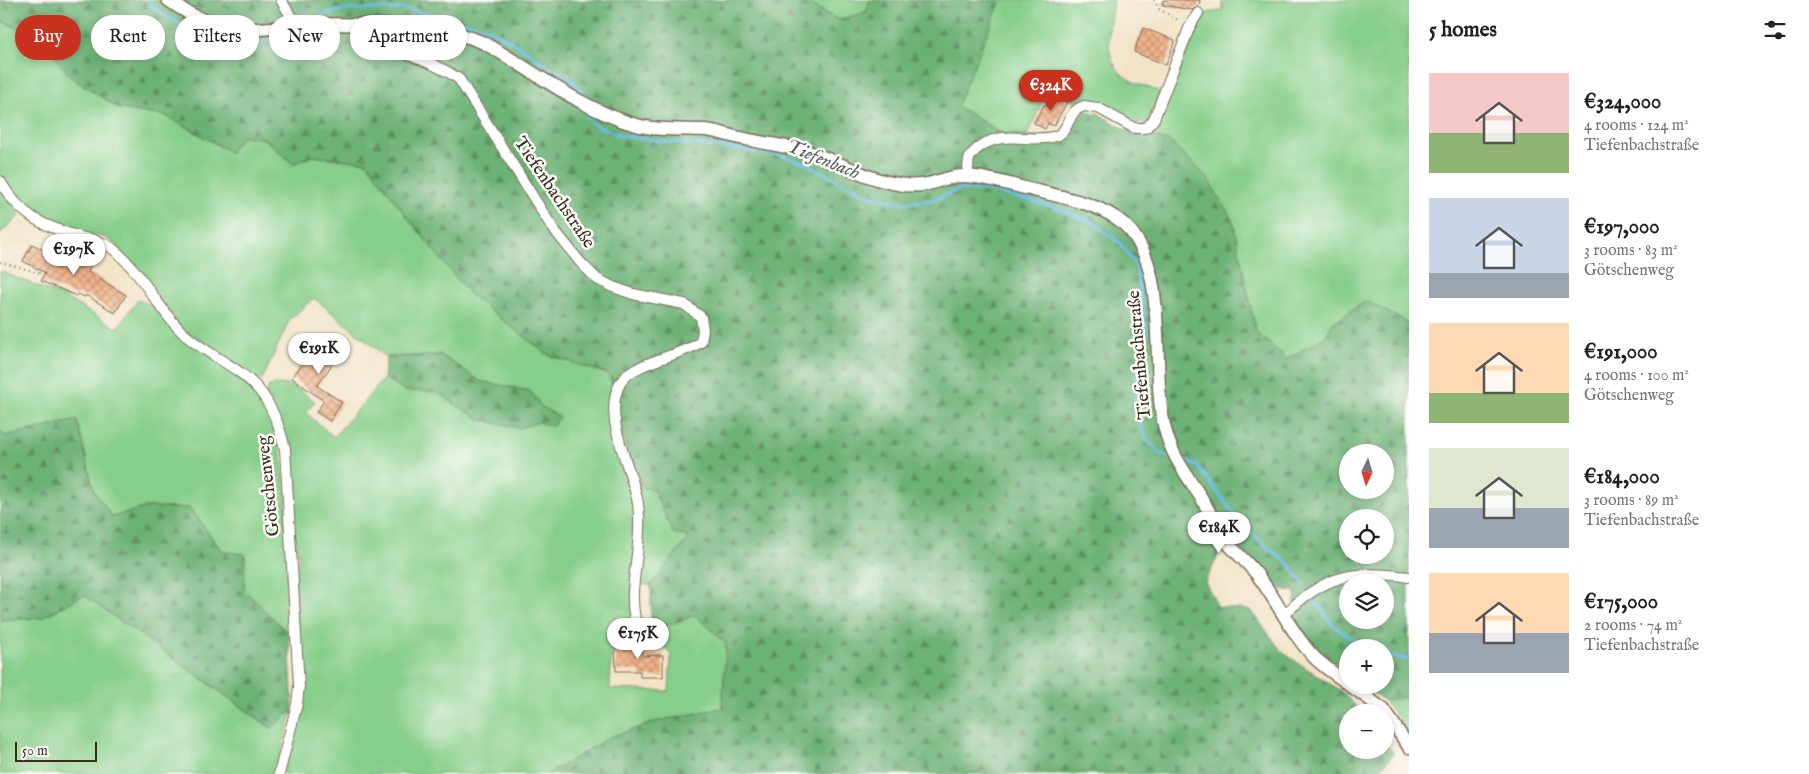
<!DOCTYPE html>
<html lang="en">
<head>
<meta charset="utf-8">
<style>
  :root { --surface:#fff; --page:#f2f2f2; --text:#202124; --muted:#757577; --accent:#c8321e }
  body { margin:0; font-family:"IM FELL English",serif; background:var(--page); color:var(--text); height:100vh; display:flex; flex-direction:column; font-size:19px; white-space:nowrap }
  * { box-sizing:border-box; margin:0 }
  p { font-size:16px; color:var(--muted) }
  .icon { flex:none; width:28px; height:28px; fill:none; stroke:currentColor; stroke-width:2; stroke-linecap:round; stroke-linejoin:round }
  .map { position:relative; flex:1; overflow:hidden }
  .drawer { display:flex; flex-direction:column; background:var(--surface); width:400px }
  .drawer>* { flex:none }
  .top-card { position:absolute; left:15px; top:15px; width:475px; height:45px; display:flex; gap:10px }
  .needle { width:32px; rotate:184deg }
  .fabs { position:absolute; left:1339px; top:444px; display:grid; gap:10px }
  .fabs a { display:grid; place-items:center; width:55px; height:55px; border-radius:50%; background:var(--surface); box-shadow:0 2px 8px #0003; font-size:25px }
  .scale { position:absolute; left:15px; bottom:12px; width:82px; box-sizing:border-box; padding-left:5px; border:2px solid #3b2a1e; border-top:0; font-size:14px; line-height:18px; white-space:nowrap; color:#3b2a1e; -webkit-text-stroke:4px #fdfcf7; paint-order:stroke }
  .price { position:absolute; translate:-50% -42px; padding:0 11px; border-radius:18px; background:#fff; color:#222; font-size:16px; line-height:32px; filter:drop-shadow(0 1px 2px #0008) }
  .price::after { content:''; position:absolute; left:50%; top:30px; width:15px; height:11px; margin-left:-8px; background:inherit; clip-path:polygon(0 0,100% 0,50% 100%) }
  .price.active { background:var(--accent); color:#fff }
  ul { padding:0; list-style:none }
  li { display:flex; align-items:center; gap:15px; height:125px; padding:0 20px }
  li span { display:grid; place-items:center; flex:none; width:140px; height:100px; border-radius:0px; color:#555 }
  li>.icon { margin-inline-start:auto }
  span .icon { width:60px; height:60px; fill:#fffc; stroke-width:1 }
  li b { font-size:21px }
  h2 { display:flex; justify-content:space-between; align-items:center; height:60px; padding:0 20px; font-size:21px }
  .pill { padding:0 18px; border-radius:22px; background:var(--surface); box-shadow:0 2px 8px #0003; font-size:18px; line-height:45px }
  .pill.active { background:var(--accent); color:#fff }
  main { display:flex; flex:1; min-height:0 }
  .map>svg:first-child { display:block }
  .grass { fill:#86ce89; stroke:#607c54 }
  .forest { fill:url(#forest-firs); stroke:#546e4a; fill-rule:evenodd }
  .lines { fill:none; stroke-linecap:round; stroke-linejoin:round }
  .stream { stroke:#6bbbe6; stroke-width:3 }
  .building { fill:url(#building-cross-hatch) }
  .minor-casing { stroke:#7b6b59; stroke-width:12 }
  .tertiary-casing { stroke:#7b6b59; stroke-width:15 }
  .path { stroke:#7b6b59; stroke-width:2; stroke-dasharray:1 4; stroke-linecap:butt }
  .minor { stroke:#fff; stroke-width:10 }
  .tertiary { stroke:#fff; stroke-width:12 }
  .labels { text-anchor:middle; dominant-baseline:central; stroke-width:5; stroke-linejoin:round; paint-order:stroke }
  .street-label { font-size:18px; fill:#3b2a1e; stroke:#fdfcf7 }
  .water-label { font-size:19px; font-style:italic; fill:#4c5d64; stroke:#fdfcf7 }
</style>
</head>
<body>
<main>
<div class="map">
<svg width="1409" height="774" viewBox="0 0 1409 774">
  <defs>
    <pattern id="forest-firs" width="22" height="20" patternUnits="userSpaceOnUse" patternTransform="scale(1.25)"><rect width="22" height="20" fill="#6cb175"/><path d="M5 1l3.5 6h-7zM16 11l3.5 6h-7z" fill="#5a905f"/></pattern>
    <pattern id="building-cross-hatch" width="8" height="8" patternUnits="userSpaceOnUse" patternTransform="scale(1.25)"><rect width="8" height="8" fill="#f0b289"/><path d="M0 0l8 8M0 8l8-8" fill="none" stroke="#c4916f"/></pattern>
  </defs>
  <rect width="100%" height="100%" fill="#fdfcf7"/>
  <filter id="ink" filterUnits="userSpaceOnUse"><feTurbulence type="fractalNoise" baseFrequency=".02" numOctaves="2"/><feDisplacementMap in="SourceGraphic" scale="10" xChannelSelector="R" yChannelSelector="G"/><feConvolveMatrix kernelMatrix="1 2 1 2 8 2 1 2 1" color-interpolation-filters="sRGB"/></filter>
  <filter id="wash" filterUnits="userSpaceOnUse"><feTurbulence type="fractalNoise" baseFrequency=".0096" numOctaves="4" result="noise"/><feDisplacementMap in="SourceGraphic" scale="20" xChannelSelector="R" yChannelSelector="G"/><feGaussianBlur stdDeviation="1.12" result="paint"/><feColorMatrix in="noise" values="0 0 0 0 0 0 0 0 0 0 0 0 0 0 0 0 0 1.4 0 .05"/><feComposite in="paint" operator="in"/></filter>
  <g filter="url(#wash)">
    <rect width="100%" height="100%" fill="#f2e3c7"/>
    <!-- grass -->
    <g class="grass">
      <polygon points="804,0 870,0 866,12 838,20"/>
      <path d="M1001,0h112c-3,26 -12,57 11,76 9,8 25,11 36,16 -6,14 -8,27 -24,32l-45,-22 -15,1 -25,-20 -24,52 -26,-2 -45,-27z"/>
      <polygon points="1222,0 1409,0 1409,323 1366,301 1333,323 1326,336 1287,359 1256,332 1233,221 1136,132 1168,95 1202,14 1223,10"/>
      <path d="M0,20l38,17 33,40 49,32 47,7 63,36 12,-16 23,3 28,25 19,-8 55,6 40,55 141,138 60,19 7,16 8,73 13,49 -3,118 -1,5 -20,-1 -2,55 59,2 2,-36 -20,-23 45,-17 31,29 -5,64 -64,13 -48,16 -62,37h-265l16,-64 -3,-132 3,-23 -5,-18 -5,-83 -23,-60 3,-8c23,-5 28,3 46,15l-9,12 28,24 50,-59 22,13 30,1 45,28 39,8 19,-6 3,-15 -12,-16 -50,-10 -39,-26 -55,2 -72,-59 -24,21 -28,61 -10,-2 -16,-10 -57,-43 -66,-83 -9,-5 -16,-2 -48,-16 -28,-24 -12,-20z"/>
      <polygon points="0,189 20,215 0,234"/>
      <polygon points="0,271 62,296 117,328 138,300 155,306 250,386 261,398 279,437 286,495 289,634 244,590 245,555 222,551 190,508 147,507 112,517 94,491 77,420 5,436 0,430"/>
      <polygon points="638,487 653,489 673,533 689,537 651,585 636,584"/>
      <polygon points="84,595 271,728 293,710 275,774 0,774 0,620 41,618"/>
      <polygon points="1409,696 1409,737 1397,717 1384,701"/>
    </g>
    <!-- forest -->
    <g class="forest">
      <path d="M0,0h804l34,20 28,-8 4,-12h131l-44,106 48,29 56,2c10,-8 14,-18 24,-26l12,2 27,16 46,12 37,36 26,44 23,111 31,27 39,-23 7,-13 33,-22 43,22v373l-25,5 -21,-16h22v-37h-37l-1,25 -55,-44 4,-37 -31,-7 -36,-51 -24,48 13,25 33,3 31,42 62,41 15,17 2,2h-13v38h37v-8l9,12 -18,20h-828l62,-37 48,-16 64,-13 4,-64 -31,-29 -44,17v-47l38,-48 -16,-4 -20,-44 -15,-2 -19,-61 -1,-29 -10,-23 -60,-19 -79,-61 -62,-77 -40,-55 -55,-6 -19,8 -28,-25 -23,-3 -12,16 -63,-36 -47,-7 -49,-32 -33,-40 -38,-17zM1348,452h37v38h-37zM1348,518h37v37h-37zM1348,582h37v38h-37z"/>
      <polygon points="441,355 480,381 530,391 542,407 560,417 552,427 539,422 520,428 481,420 436,392 406,391 384,378 386,357"/>
      <polygon points="77,420 94,491 112,517 147,507 190,508 222,551 245,554 244,590 289,634 293,710 272,728 84,595 41,618 0,620 0,430 5,436"/>
    </g>
    <g class="lines">
      <!-- stream -->
      <g class="stream">
        <path d="M147,0c18,24 76,42 105,42 19,0 39,-4 58,-7l3,-7"/>
        <polyline points="317,20 318,17 324,14 350,9 406,9 468,23 491,30 525,50 548,67 573,81 586,99"/>
        <polyline points="586,108 586,115 595,125 622,136 693,145 711,146 780,155 807,164 852,188 875,197 904,203 933,200 961,189 988,190 1050,206 1092,222 1120,243 1136,265 1147,334 1137,379 1135,410 1147,441 1162,455 1171,457"/>
        <polyline points="1182,460 1197,466 1239,520 1262,543 1288,563 1304,584"/>
        <polyline points="1316,603 1333,625 1356,642 1370,648"/>
        <polyline points="1385,654 1397,658 1409,659"/>
      </g>
    </g>
    <g id="blocks">
      <!-- building -->
      <g class="building">
        <polygon points="1163,0 1200,0 1199,6 1192,10 1163,5"/>
        <polygon points="1143,28 1175,40 1166,65 1134,52"/>
        <polygon points="1053,95 1067,102 1054,126 1048,123 1045,129 1034,123 1044,105 1047,106"/>
        <polygon points="32,244 53,255 54,252 68,258 73,247 95,256 88,272 126,295 115,313 86,295 85,297 78,294 77,296 41,281 45,273 23,261"/>
        <polygon points="310,338 320,345 323,341 340,353 317,386 342,402 330,421 316,412 324,401 292,378 309,354 302,349"/>
        <polygon points="615,642 642,643 642,656 663,655 663,677 640,677 640,671 616,671"/>
      </g>
    </g>
  </g>
  <g filter="url(#ink)">
    <use href="#blocks" fill-opacity="0" stroke="#7b6b59" stroke-width="1"/>
    <g class="lines">
      <!-- minor casing -->
      <g class="minor-casing">
        <g id="minor">
          <polyline points="281,0 296,25"/>
          <path d="M375,25c1,6 1,13 6,18 7,9 18,9 28,12 17,6 36,14 50,24l93,148 28,35 17,17 16,8 20,7 51,10 17,13 2,13 -2,12c-20,14 -68,20 -80,40 -21,34 12,87 17,122 4,28 -3,59 -5,87 -1,16 2,31 5,46"/>
          <path d="M968,176c0,-16 -1,-20 13,-30 25,-17 48,-2 75,-10 10,-3 12,-16 18,-24 3,-3 7,-5 10,-6l14,2 36,20h12l8,-9 36,-93 8,-13"/>
          <path d="M0,181c21,36 43,45 81,56 11,3 24,5 32,12 28,22 43,57 68,82 23,23 57,34 78,59 14,17 21,38 26,59l14,237 -2,18 -18,70"/>
          <path d="M1284,615c40,-40 70,-46 125,-38"/>
        </g>
      </g>
      <!-- tertiary casing -->
      <g class="tertiary-casing">
        <g id="tertiary">
          <path d="M168,0c22,16 51,29 78,29 19,1 38,-3 57,-4 23,-1 46,-1 69,0 42,1 72,1 112,18 47,26 97,66 149,81 23,7 48,5 72,6 13,1 24,6 36,8 20,5 40,7 60,12 33,8 63,29 97,34 10,2 20,2 30,0 12,-3 23,-8 35,-8 18,0 37,6 54,10 33,9 82,15 108,39 47,44 24,145 40,204 6,26 23,48 37,70 8,13 14,29 24,42 9,11 20,20 29,31 22,27 35,60 59,85 10,10 22,18 34,26"/>
          <polyline points="1350,685 1384,710 1409,747"/>
        </g>
      </g>
      <!-- path -->
      <g class="path">
        <polyline points="1154,0 1159,9 1180,21"/>
        <polyline points="0,262 43,274"/>
      </g>
      <!-- minor -->
      <use href="#minor" class="minor"/>
      <!-- tertiary -->
      <use href="#tertiary" class="tertiary"/>
    </g>
  </g>
  <g class="labels">
    <!-- street labels -->
    <g class="street-label">
      <text transform="translate(554 193) rotate(56)">Tiefenbachstraße</text>
      <text transform="translate(1140 355) rotate(-95)">Tiefenbachstraße</text>
      <text transform="translate(269 486) rotate(-96)">Götschenweg</text>
    </g>
    <!-- water labels -->
    <g class="water-label">
      <text transform="translate(823 160) rotate(22)">Tiefenbach</text>
    </g>
  </g>
</svg>
<div class="fabs">
<a><svg class="needle" viewBox="-14 -14 28 28"><path d="M0-13l5 13h-10z" fill="#e53935"/><path d="M0 13l5-13h-10z" fill="#757577"/></svg></a>
<a><svg class="icon" aria-label="locate" viewBox="0 0 24 24"><circle cx="12" cy="12" r="6"/><path d="M12 2v4M12 18v4M2 12h4M18 12h4"/></svg></a>
<a><svg class="icon" aria-label="layers" viewBox="0 0 24 24"><path d="M12 4l9 5-9 5-9-5zM3 14l9 5 9-5"/></svg></a>
<a>+</a>
<a>−</a>
</div>
<div class="scale">50 m</div>
<b class="price active" style="left:1051px;top:112px">€324K</b>
<b class="price" style="left:74px;top:276px">€197K</b>
<b class="price" style="left:319px;top:375px">€191K</b>
<b class="price" style="left:1219px;top:554px">€184K</b>
<b class="price" style="left:638px;top:660px">€175K</b>
<div class="top-card">
<a class="pill active">Buy</a>
<a class="pill">Rent</a>
<a class="pill">Filters</a>
<a class="pill">New</a>
<a class="pill">Apartment</a>
</div>
</div>
<section class="drawer">
<h2>5 homes<svg class="icon" aria-label="filters" viewBox="0 0 24 24"><path d="M4 7h16M4 17h16"/><circle cx="9" cy="7" r="2"/><circle cx="15" cy="17" r="2"/></svg></h2>
<ul>
<li><span style="background:linear-gradient(#f6c9c9 60%,#8fb573 0)"><svg class="icon" aria-label="home" viewBox="0 0 24 24"><path d="M3 11l9-7 9 7M6 9v11h12V9"/></svg></span><div><b>€324,000</b><p>4 rooms · 124 m²</p><p>Tiefenbachstraße</p></div></li>
<li><span style="background:linear-gradient(#c9d6e8 75%,#9aa5b1 0)"><svg class="icon" aria-label="home" viewBox="0 0 24 24"><path d="M3 11l9-7 9 7M6 9v11h12V9"/></svg></span><div><b>€197,000</b><p>3 rooms · 83 m²</p><p>Götschenweg</p></div></li>
<li><span style="background:linear-gradient(#ffd9b3 70%,#8fb573 0)"><svg class="icon" aria-label="home" viewBox="0 0 24 24"><path d="M3 11l9-7 9 7M6 9v11h12V9"/></svg></span><div><b>€191,000</b><p>4 rooms · 100 m²</p><p>Götschenweg</p></div></li>
<li><span style="background:linear-gradient(#dfe7d0 60%,#9aa5b1 0)"><svg class="icon" aria-label="home" viewBox="0 0 24 24"><path d="M3 11l9-7 9 7M6 9v11h12V9"/></svg></span><div><b>€184,000</b><p>3 rooms · 89 m²</p><p>Tiefenbachstraße</p></div></li>
<li><span style="background:linear-gradient(#ffd9b3 60%,#9aa5b1 0)"><svg class="icon" aria-label="home" viewBox="0 0 24 24"><path d="M3 11l9-7 9 7M6 9v11h12V9"/></svg></span><div><b>€175,000</b><p>2 rooms · 74 m²</p><p>Tiefenbachstraße</p></div></li>
</ul>
</section>
</main>
</body>
</html>
